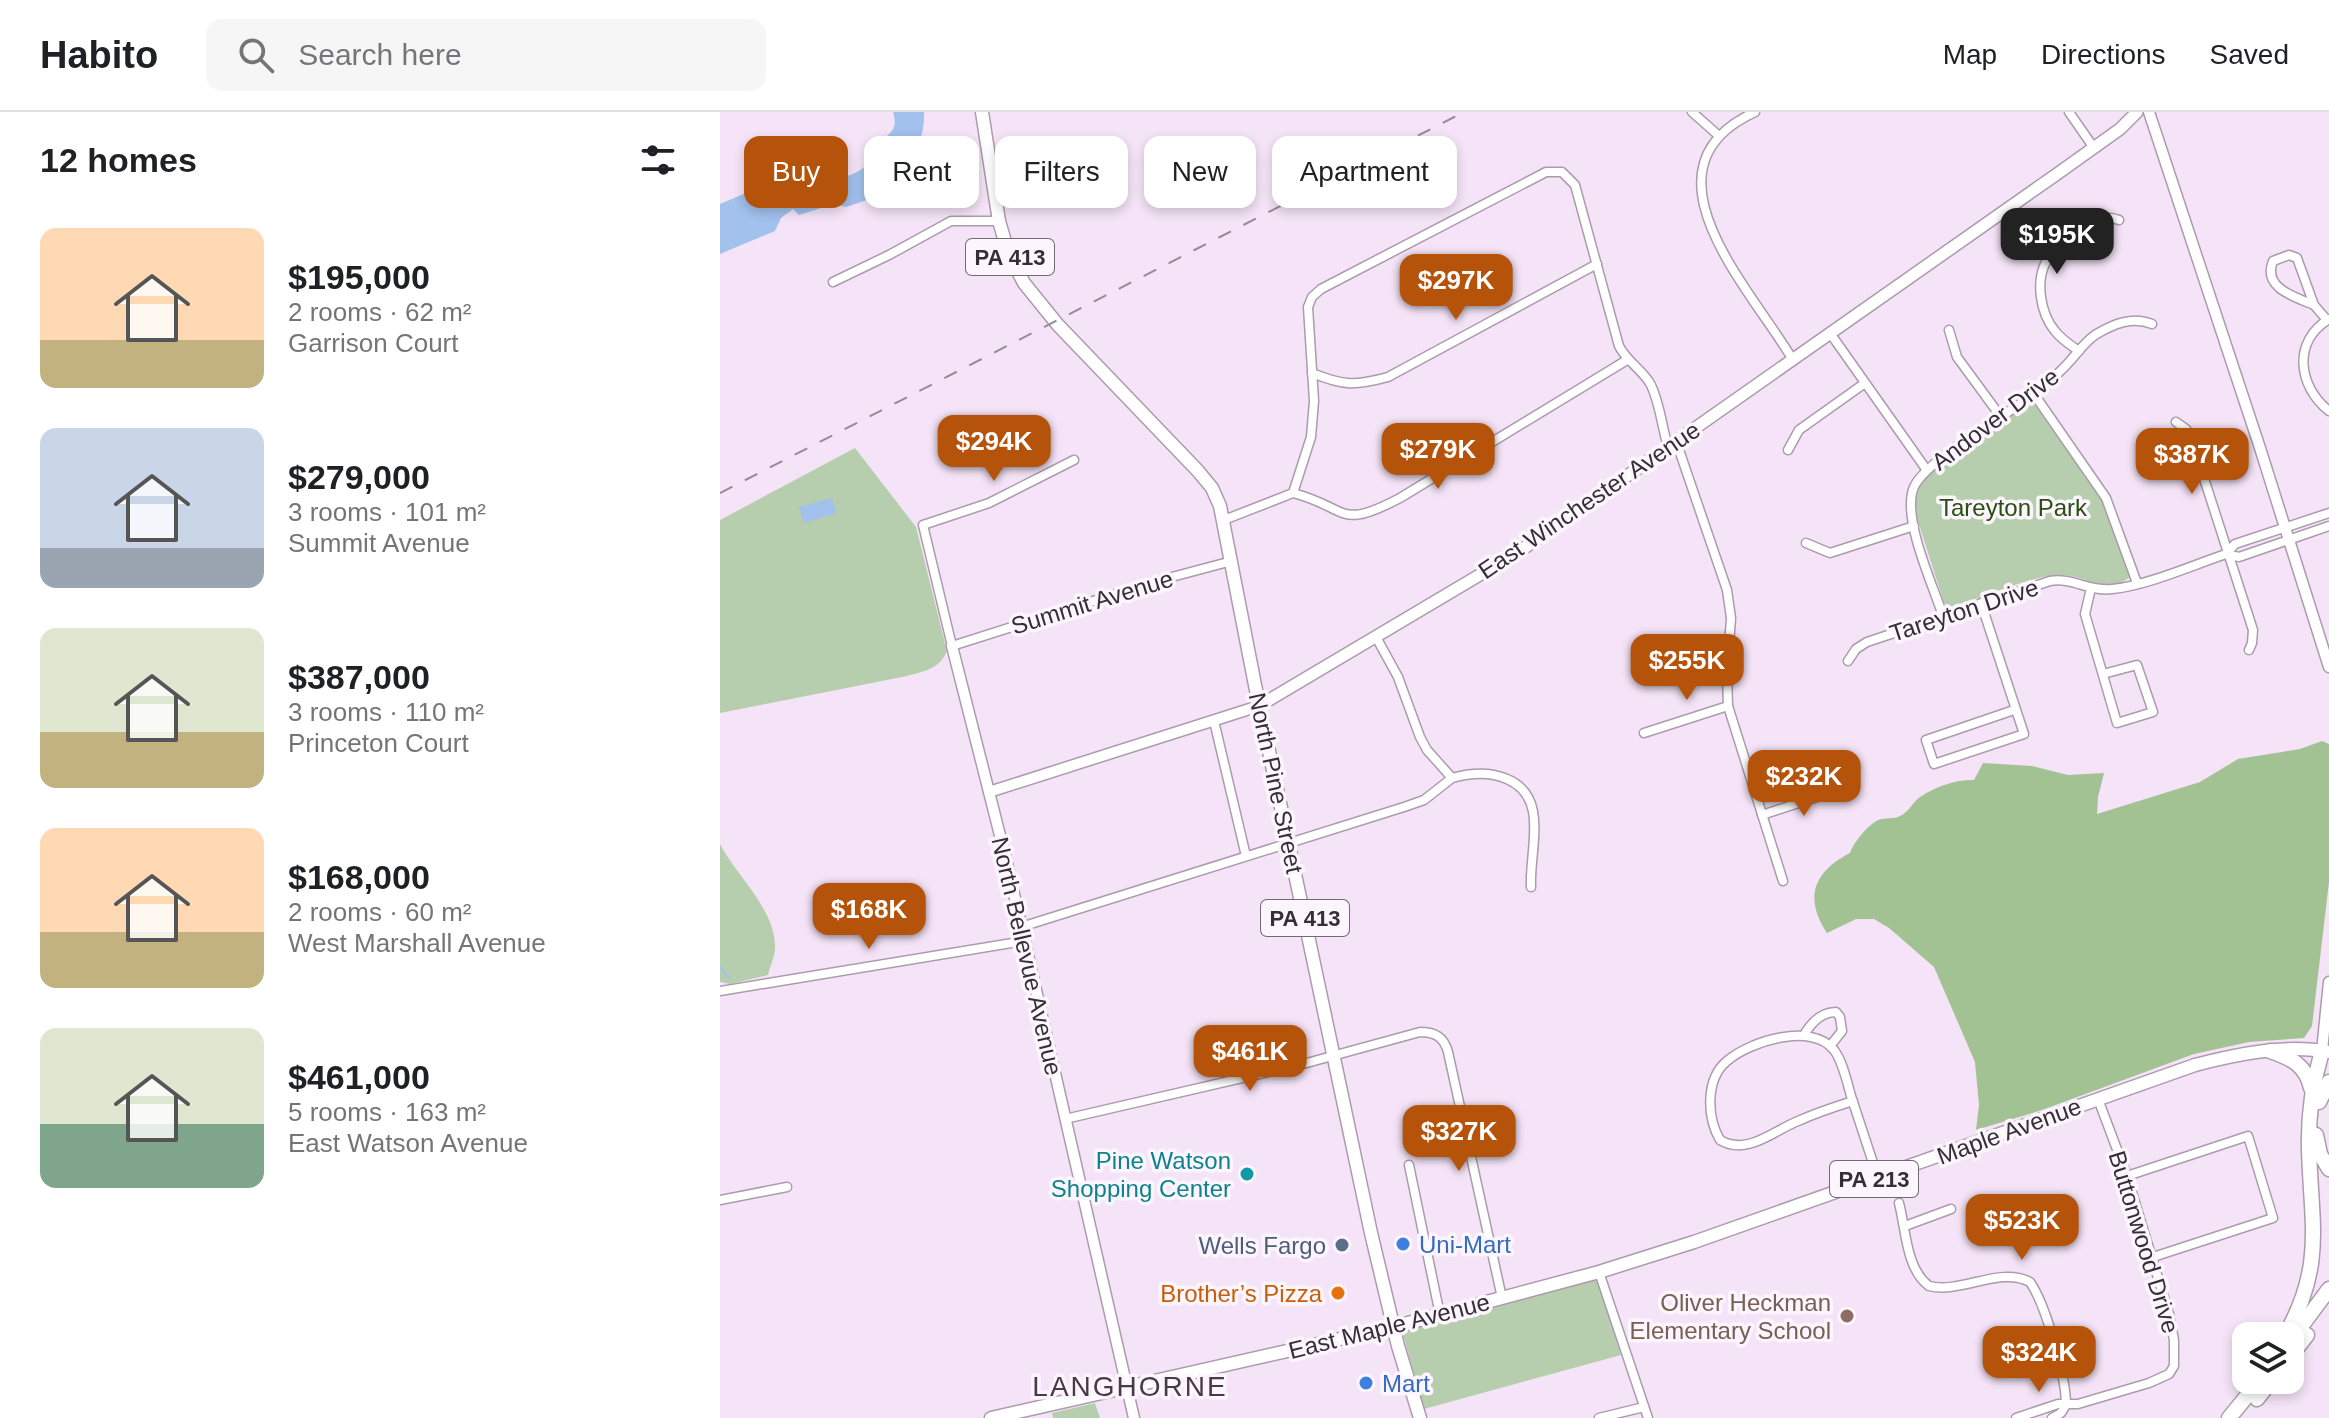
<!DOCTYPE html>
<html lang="en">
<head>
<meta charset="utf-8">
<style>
  :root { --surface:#fff; --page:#f6f6f6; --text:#202124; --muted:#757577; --line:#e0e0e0; --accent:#b45309 }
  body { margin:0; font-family:Helvetica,sans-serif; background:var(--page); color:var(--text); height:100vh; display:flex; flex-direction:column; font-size:30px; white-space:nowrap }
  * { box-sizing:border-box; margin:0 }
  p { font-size:26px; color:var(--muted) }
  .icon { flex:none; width:44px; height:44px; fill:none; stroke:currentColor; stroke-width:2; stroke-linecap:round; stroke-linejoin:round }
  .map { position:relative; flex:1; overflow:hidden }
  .drawer { display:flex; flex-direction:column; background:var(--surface); width:720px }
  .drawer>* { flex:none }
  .top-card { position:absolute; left:24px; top:24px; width:760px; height:72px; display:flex; gap:16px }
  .buttons { position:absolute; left:1512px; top:1210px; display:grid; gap:16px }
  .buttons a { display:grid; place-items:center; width:72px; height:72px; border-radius:16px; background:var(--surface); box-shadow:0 4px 12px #0003; font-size:40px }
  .price { position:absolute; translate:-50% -68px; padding:0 18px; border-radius:16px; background:var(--accent); color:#fff; font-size:26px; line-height:52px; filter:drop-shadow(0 2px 4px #0008) }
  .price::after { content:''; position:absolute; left:50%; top:48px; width:24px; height:18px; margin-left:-12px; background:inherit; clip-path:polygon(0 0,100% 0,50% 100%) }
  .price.active { background:#222; color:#fff }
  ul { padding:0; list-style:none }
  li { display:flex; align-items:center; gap:24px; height:200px; padding:0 40px }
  li span { display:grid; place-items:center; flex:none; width:224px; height:160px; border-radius:16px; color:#555 }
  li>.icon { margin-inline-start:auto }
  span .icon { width:96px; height:96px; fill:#fffc; stroke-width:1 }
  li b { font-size:34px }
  h2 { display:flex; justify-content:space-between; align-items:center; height:96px; padding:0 40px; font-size:34px }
  .pill { padding:0 28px; border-radius:16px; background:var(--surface); box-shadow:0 4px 12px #0003; font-size:28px; line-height:72px }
  .pill.active { background:var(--accent); color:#fff }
  header { display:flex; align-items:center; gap:48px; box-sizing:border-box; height:112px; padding:0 40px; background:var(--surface); border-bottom:2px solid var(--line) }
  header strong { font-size:38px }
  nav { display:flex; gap:44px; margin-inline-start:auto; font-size:28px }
  .search { width:560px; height:72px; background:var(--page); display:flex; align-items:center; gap:20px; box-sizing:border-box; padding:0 28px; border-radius:16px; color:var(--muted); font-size:30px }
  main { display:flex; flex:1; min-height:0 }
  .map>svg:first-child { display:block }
  .green { fill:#b6cead }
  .forest { fill:#a2c294 }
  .water { fill:#a2c1ed }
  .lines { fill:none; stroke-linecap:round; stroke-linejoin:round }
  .stream { stroke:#a2c1ed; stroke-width:2 }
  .minor-casing { stroke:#ab9bad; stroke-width:11 }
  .tertiary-casing { stroke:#ab9bad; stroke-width:13 }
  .secondary-casing { stroke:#ab9bad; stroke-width:14 }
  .primary-casing { stroke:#ab9bad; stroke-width:15 }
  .motorway-casing { stroke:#ab9bad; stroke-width:17 }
  .minor { stroke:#fff; stroke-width:8 }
  .tertiary { stroke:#fff; stroke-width:10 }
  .secondary { stroke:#fff; stroke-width:11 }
  .primary { stroke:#fff; stroke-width:12 }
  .motorway { stroke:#fff; stroke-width:14 }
  .rail { stroke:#968a97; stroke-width:2; stroke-dasharray:14 14; stroke-linecap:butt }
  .culture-dot { fill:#0f9aa8; stroke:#fcf5fd; stroke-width:3 }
  .shop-dot { fill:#3f7fe0; stroke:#fcf5fd; stroke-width:3 }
  .service-dot { fill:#5c6f8a; stroke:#fcf5fd; stroke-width:3 }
  .food-dot { fill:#e8710a; stroke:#fcf5fd; stroke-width:3 }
  .education-dot { fill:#8d6e63; stroke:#fcf5fd; stroke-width:3 }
  .labels { text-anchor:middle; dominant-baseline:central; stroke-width:7; stroke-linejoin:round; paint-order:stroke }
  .shield { fill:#fcf5fd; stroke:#716a72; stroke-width:2 }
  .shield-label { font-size:22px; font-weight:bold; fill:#352e36 }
  .street-label { font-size:24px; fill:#352e36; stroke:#fcf5fd }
  .park-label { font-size:24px; fill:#274f11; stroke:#fcf5fd }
  .culture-label { font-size:24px; fill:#0d838f; stroke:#fcf5fd; text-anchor:end }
  .shop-label { font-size:24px; fill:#366cbe; stroke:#fcf5fd; text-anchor:start }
  .service-label { font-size:24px; fill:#4e5e75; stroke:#fcf5fd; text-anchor:end }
  .food-label { font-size:24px; fill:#c56008; stroke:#fcf5fd; text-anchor:end }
  .education-label { font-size:24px; fill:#785e54; stroke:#fcf5fd; text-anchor:end }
  .quarter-label { font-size:28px; letter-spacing:2px; fill:#473a49; stroke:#fcf5fd }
</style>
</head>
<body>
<header>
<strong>Habito</strong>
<div class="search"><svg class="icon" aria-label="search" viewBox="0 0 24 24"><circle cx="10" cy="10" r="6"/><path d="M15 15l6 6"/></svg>Search here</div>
<nav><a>Map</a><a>Directions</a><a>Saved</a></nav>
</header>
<main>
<section class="drawer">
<h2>12 homes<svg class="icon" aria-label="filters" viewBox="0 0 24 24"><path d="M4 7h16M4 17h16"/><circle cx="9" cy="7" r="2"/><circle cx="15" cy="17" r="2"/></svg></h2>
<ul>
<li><span style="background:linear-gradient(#ffd9b3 70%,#c2b280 0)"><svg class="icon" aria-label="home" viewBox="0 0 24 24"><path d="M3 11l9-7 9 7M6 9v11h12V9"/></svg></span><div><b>$195,000</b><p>2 rooms · 62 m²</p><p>Garrison Court</p></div></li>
<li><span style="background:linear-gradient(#c9d6e8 75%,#9aa5b1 0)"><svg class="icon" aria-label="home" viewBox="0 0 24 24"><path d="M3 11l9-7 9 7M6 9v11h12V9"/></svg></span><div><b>$279,000</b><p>3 rooms · 101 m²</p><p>Summit Avenue</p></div></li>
<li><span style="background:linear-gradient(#dfe7d0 65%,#c2b280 0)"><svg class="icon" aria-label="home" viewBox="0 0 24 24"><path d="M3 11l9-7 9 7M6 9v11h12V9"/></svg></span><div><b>$387,000</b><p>3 rooms · 110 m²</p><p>Princeton Court</p></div></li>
<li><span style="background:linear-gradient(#ffd9b3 65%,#c2b280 0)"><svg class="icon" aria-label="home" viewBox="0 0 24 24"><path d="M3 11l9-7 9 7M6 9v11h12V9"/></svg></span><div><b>$168,000</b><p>2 rooms · 60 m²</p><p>West Marshall Avenue</p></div></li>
<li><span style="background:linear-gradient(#dfe7d0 60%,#7fa58c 0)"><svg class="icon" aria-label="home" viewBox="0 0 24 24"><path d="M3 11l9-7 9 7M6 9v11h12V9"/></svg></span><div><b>$461,000</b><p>5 rooms · 163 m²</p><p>East Watson Avenue</p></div></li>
</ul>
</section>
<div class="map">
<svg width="1609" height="1306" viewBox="0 0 1609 1306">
  <rect width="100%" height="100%" fill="#f5e4f7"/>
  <!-- green -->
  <g class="green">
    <path d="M1313,289l4,2 65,95 28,79c-22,18 -44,-1 -67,-2 -28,-1 -82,23 -110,32l-9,-4 -27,-85c-4,-19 1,-32 14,-47l95,-67z"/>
    <path d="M135,336l61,79 31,124c-7,18 -23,20 -40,25l-187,37v-193z"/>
    <path d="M0,732c17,33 57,66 55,106 -1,8 -5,17 -7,25l-38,9 -10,-2z"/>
    <polygon points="877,1166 901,1243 704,1297 682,1219"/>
    <polygon points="375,1291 380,1306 333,1306 332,1301"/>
  </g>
  <!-- forest -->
  <path class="forest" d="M1602,629l7,3v138l-17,144 -8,12 -55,4 -55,12 -152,56 -66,20 3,-25 -4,-43 -41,-95 -45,-39 -15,-9h-18l-29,14c-23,-35 -14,-61 23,-80 4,-11 17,-27 28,-33 8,-3 16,0 24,-5 8,-5 11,-13 18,-18 17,-11 34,-17 54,-17l9,-17 49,3 36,9 36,-2 -6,24 -1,17 103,-32 38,-23 62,-10z"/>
  <!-- water -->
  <g class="water">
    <path d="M173,0h31c1,46 -25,49 -42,83l-36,12 -12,-3 -35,11 -6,-6 -12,9 -6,13 -55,23v-50l35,-15 45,-6 13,-5c15,8 48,-4 58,-17 4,-5 5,-12 9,-17 8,-13 19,-11 13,-32z"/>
    <polygon points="112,386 116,401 84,411 79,395"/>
  </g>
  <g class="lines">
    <!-- stream -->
    <polyline class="stream" points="0,855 9,866"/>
    <!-- minor casing -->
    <g class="minor-casing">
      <g id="minor">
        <polyline points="972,0 998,23"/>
        <path d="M1035,0c-122,56 -4,177 38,248"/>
        <polyline points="1349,0 1374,36"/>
        <polyline points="113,170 169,143 231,109 279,109"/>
        <path d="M1594,193c-19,-8 -52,-17 -41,-44l16,-6 8,3 17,47 13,15"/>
        <path d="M1609,207c-37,23 -31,67 0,92"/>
        <polyline points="1229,218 1237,245 1281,305"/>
        <polyline points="1110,221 1206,357"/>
        <path d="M1359,239c-9,-6 -18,-12 -24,-20 -15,-18 -20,-51 -8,-71 7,-13 20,-21 32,-29 13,-10 24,-17 40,-11"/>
        <path d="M592,261c32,13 43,13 76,4l209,-113"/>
        <polyline points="1314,282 1386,386 1417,471"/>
        <polyline points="1456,310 1466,317 1470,323 1533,518 1532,531 1529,538"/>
        <polyline points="956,329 1007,478 1011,506 1007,560 1008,594 1063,769"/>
        <polyline points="1068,338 1079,318 1145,271"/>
        <polyline points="354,348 269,391 203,413 232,534 433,470 512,449"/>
        <path d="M573,381l18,-56 3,-36 -6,-94 4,-10 9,-8 225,-117h16l13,13 44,161c8,16 24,24 32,39 9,19 11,42 17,62"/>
        <path d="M504,408l69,-27c57,15 44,38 107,5l227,-138"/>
        <polyline points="1086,431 1110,441 1194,414"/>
        <polyline points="1506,442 1519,445 1609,414"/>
        <polyline points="1371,476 1365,502 1397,611 1433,600 1417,553 1383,562"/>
        <polyline points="1261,491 1304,622 1214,652 1206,628 1294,598"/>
        <path d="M1223,504c-10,-31 -42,-99 -29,-129 12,-27 93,-72 120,-93 12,-10 25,-20 36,-33 8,-9 15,-19 25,-26 18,-11 37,-19 57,-11"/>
        <path d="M656,525l22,40 22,60 7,13 25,28c18,-5 37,-7 55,1 43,18 22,71 24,108"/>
        <path d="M1128,549l8,-12 11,-7 183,-61c22,-4 40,11 62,8 34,-3 81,-24 114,-35l9,-10 94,-31"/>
        <polyline points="494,609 526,744"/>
        <polyline points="924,621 1008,594"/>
        <polyline points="1042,703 1115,679"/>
        <polyline points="301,815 684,695 704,688 732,666"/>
        <polyline points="0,879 304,829"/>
        <path d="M1084,923c7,-12 17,-23 32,-23l4,5 2,14 -12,15"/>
        <path d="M1133,989c-19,6 -37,12 -55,20 -25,10 -51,35 -78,19 -13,-22 -15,-61 7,-79 23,-20 85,-39 107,-11 9,12 13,32 17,46 9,27 18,54 27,82"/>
        <path d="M345,1007l238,-55 117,-32c15,0 24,5 28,20l54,246"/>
        <polyline points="689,1053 720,1203"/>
        <polyline points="1407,1064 1528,1024 1553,1106 1430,1146"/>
        <polyline points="0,1088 67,1075"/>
        <path d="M1179,1091c7,27 7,66 30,83 32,8 71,-20 101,-4 16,23 36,95 36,123"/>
        <polyline points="1185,1114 1231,1097"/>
        <polyline points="879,1160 928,1306"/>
        <polyline points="879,1306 924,1295"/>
        <polyline points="1296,1306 1338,1292 1358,1292 1429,1271 1449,1262 1454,1254 1454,1228 1449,1202 1407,1064 1378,987"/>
        <polyline points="1332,1306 1341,1301 1346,1293"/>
      </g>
    </g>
    <!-- tertiary casing -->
    <g class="tertiary-casing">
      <g id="tertiary">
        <polyline points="1429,0 1540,336 1609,555"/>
        <polyline points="232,534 286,747 414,1306"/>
        <polyline points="269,680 539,594"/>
        <polyline points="1602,939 1609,870"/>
      </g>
    </g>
    <!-- secondary casing -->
    <g class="secondary-casing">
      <polyline id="secondary" points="539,594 800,439 1337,62 1400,17 1417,0"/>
    </g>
    <!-- primary casing -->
    <g class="primary-casing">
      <g id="primary">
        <polyline points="262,0 279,109 288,140 304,171 338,213 478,359 492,376 500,394 535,573 651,1121 678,1234 700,1306"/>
        <path d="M271,1306l402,-91 206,-55 95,-30 501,-177c42,-11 90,-21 134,-13"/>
      </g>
    </g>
    <!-- motorway casing -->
    <g class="motorway-casing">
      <g id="motorway">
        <path d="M1550,939c21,7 36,14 41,37"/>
        <polyline points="1599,990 1609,970"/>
        <polyline points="1596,1023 1600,1042 1609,1057"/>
        <path d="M1565,1224c40,-71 26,-111 24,-187 -1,-33 4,-67 13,-98"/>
        <polyline points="1571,1228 1609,1177"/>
        <polyline points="1570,1245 1587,1223"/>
        <polyline points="1537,1287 1552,1268"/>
        <polyline points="1509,1306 1540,1268"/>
      </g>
    </g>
    <!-- minor -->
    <use href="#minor" class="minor"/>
    <!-- tertiary -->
    <use href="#tertiary" class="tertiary"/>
    <!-- secondary -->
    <use href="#secondary" class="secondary"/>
    <!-- primary -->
    <use href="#primary" class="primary"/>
    <!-- motorway -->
    <use href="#motorway" class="motorway"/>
    <!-- rail -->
    <polyline class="rail" points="0,381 744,0"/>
  </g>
  <!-- markers -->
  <circle class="culture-dot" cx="527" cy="1062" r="8"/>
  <g class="shop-dot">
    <circle cx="683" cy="1132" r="8"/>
    <circle cx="646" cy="1271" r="8"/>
  </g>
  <circle class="service-dot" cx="622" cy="1133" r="8"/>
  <circle class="food-dot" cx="618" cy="1181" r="8"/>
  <circle class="education-dot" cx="1127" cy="1204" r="8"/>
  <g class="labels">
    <!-- shield labels -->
    <g class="shield">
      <rect x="246" y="127" width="88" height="36" rx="6"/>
      <rect x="541" y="788" width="88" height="36" rx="6"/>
      <rect x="1110" y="1049" width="88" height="36" rx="6"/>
    </g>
    <g class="shield-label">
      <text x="290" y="145">PA 413</text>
      <text x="585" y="806">PA 413</text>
      <text x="1154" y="1067">PA 213</text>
    </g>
    <!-- street labels -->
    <g class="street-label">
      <text transform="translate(1275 307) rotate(-37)">Andover Drive</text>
      <text transform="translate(869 388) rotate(-34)">East Winchester Avenue</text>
      <text transform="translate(372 490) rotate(-17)">Summit Avenue</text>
      <text transform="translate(1244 498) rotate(-18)">Tareyton Drive</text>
      <text transform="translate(556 671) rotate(78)">North Pine Street</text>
      <text transform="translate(307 844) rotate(77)">North Bellevue Avenue</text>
      <text transform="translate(1289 1019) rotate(-20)">Maple Avenue</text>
      <text transform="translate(1424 1130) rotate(73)">Buttonwood Drive</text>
      <text transform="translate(669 1214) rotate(-14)">East Maple Avenue</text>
    </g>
    <!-- park labels -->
    <g class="park-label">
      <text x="1293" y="395">Tareyton Park</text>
    </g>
    <!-- culture labels -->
    <g class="culture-label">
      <text x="511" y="1048">Pine Watson<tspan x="511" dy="28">Shopping Center</tspan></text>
    </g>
    <!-- shop labels -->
    <g class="shop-label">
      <text x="699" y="1132">Uni-Mart</text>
      <text x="662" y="1271">Mart</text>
    </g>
    <!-- service labels -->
    <g class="service-label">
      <text x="606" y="1133">Wells Fargo</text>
    </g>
    <!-- food labels -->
    <g class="food-label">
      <text x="602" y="1181">Brother’s Pizza</text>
    </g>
    <!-- education labels -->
    <g class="education-label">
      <text x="1111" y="1190">Oliver Heckman<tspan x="1111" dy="28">Elementary School</tspan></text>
    </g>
    <!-- quarter labels -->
    <g class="quarter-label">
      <text x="410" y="1274">LANGHORNE</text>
    </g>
  </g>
</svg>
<div class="buttons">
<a><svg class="icon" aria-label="layers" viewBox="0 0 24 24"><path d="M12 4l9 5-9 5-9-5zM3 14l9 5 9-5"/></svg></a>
</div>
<b class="price active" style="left:1337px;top:164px">$195K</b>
<b class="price" style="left:736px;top:210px">$297K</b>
<b class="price" style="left:274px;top:371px">$294K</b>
<b class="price" style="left:718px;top:379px">$279K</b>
<b class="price" style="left:1472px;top:384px">$387K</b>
<b class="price" style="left:967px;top:590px">$255K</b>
<b class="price" style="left:1084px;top:706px">$232K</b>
<b class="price" style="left:149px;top:839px">$168K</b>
<b class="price" style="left:530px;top:981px">$461K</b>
<b class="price" style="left:739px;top:1061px">$327K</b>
<b class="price" style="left:1302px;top:1150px">$523K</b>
<b class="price" style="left:1319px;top:1282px">$324K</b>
<div class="top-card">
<a class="pill active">Buy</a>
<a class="pill">Rent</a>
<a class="pill">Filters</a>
<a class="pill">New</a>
<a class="pill">Apartment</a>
</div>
</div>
</main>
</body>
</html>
